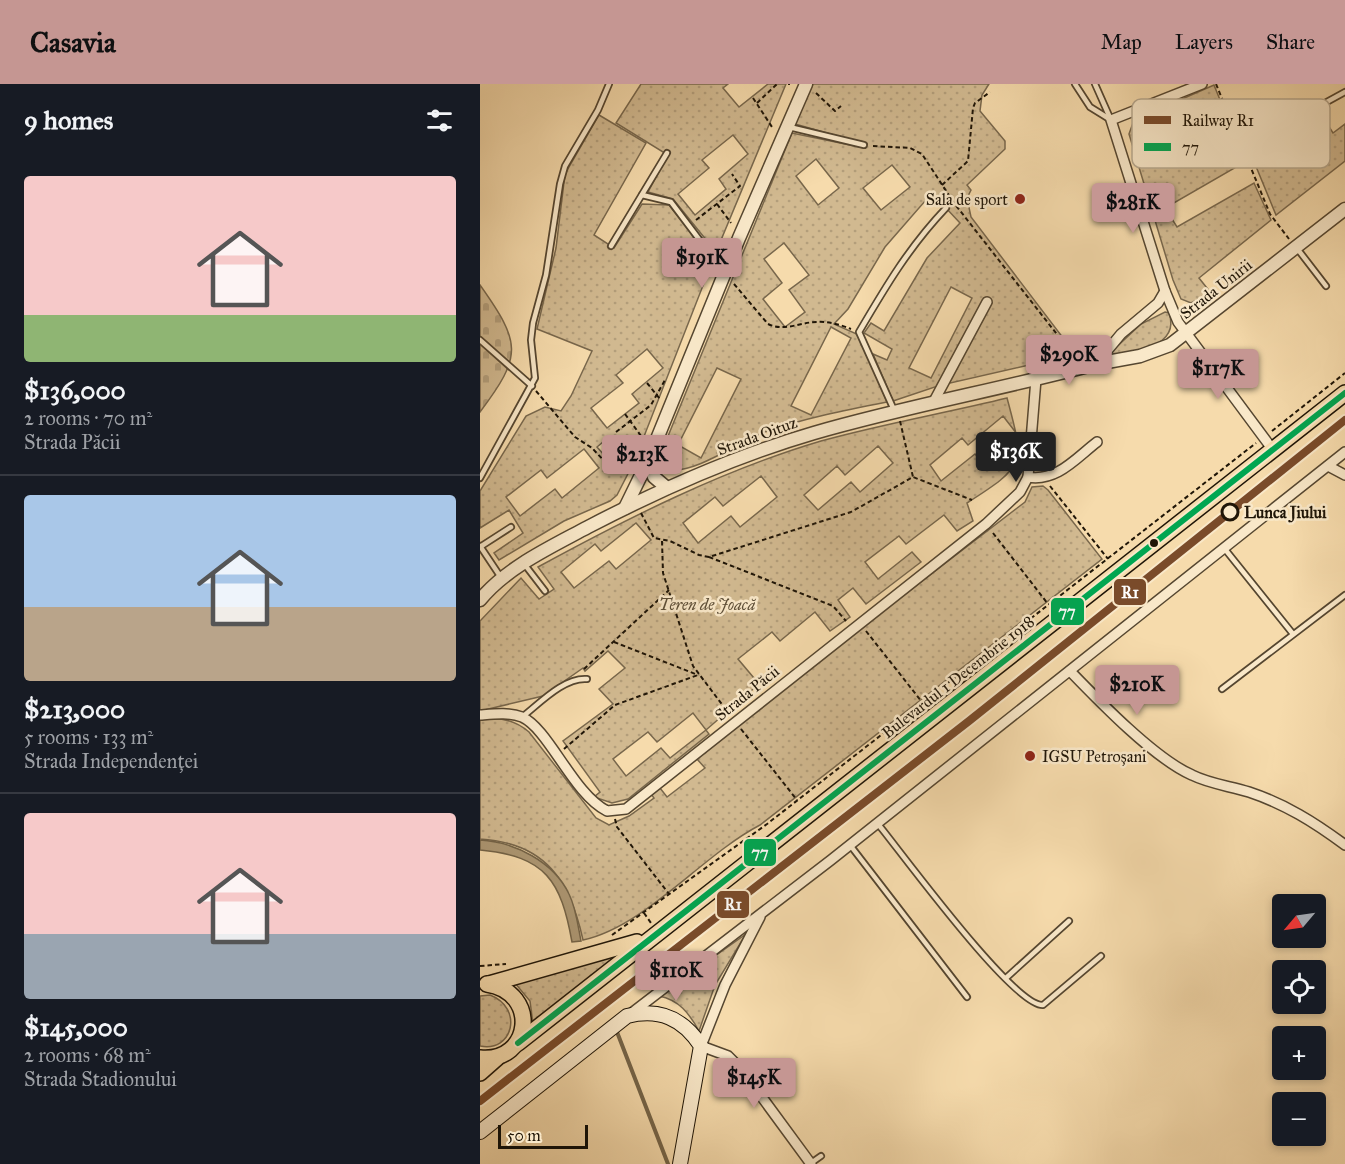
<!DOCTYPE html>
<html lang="en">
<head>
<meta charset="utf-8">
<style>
  :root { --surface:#171b24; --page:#242831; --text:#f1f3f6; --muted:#9ea1a6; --line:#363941; --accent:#c59692 }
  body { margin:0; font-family:"IM FELL Great Primer",serif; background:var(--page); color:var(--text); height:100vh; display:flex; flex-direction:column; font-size:22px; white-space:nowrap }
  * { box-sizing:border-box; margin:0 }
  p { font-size:20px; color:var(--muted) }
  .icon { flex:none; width:33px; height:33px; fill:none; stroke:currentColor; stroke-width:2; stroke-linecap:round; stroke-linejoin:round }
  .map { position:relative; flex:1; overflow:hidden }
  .sheet { display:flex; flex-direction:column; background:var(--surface); width:480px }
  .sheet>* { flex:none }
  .needle { width:39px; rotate:241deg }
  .fabs { position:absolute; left:792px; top:810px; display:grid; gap:12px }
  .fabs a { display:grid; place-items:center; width:54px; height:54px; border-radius:6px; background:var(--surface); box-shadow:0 3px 9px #0003; font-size:30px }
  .scale { position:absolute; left:18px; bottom:15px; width:90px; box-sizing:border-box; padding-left:6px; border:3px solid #1f1507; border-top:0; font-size:16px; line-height:21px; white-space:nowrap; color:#1f1507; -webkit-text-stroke:4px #f9e8c9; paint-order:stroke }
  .price { position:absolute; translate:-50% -51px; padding:0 14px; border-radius:6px; background:var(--accent); color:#111; font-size:20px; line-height:39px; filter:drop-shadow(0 2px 3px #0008) }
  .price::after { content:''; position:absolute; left:50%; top:36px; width:18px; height:14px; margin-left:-9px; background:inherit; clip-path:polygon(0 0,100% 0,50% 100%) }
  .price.selected { background:#222; color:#fff }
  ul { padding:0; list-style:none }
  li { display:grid; align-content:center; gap:12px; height:318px; padding:0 24px }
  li+li { border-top:2px solid var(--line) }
  li span { display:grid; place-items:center; height:186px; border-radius:6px; color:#555 }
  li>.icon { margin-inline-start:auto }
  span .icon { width:108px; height:108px; fill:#fffc; stroke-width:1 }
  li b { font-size:26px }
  h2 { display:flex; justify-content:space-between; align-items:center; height:72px; padding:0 24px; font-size:26px }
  header { display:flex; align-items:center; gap:36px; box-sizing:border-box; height:84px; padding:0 30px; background:var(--accent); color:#111 }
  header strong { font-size:28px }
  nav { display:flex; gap:33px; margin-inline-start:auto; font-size:21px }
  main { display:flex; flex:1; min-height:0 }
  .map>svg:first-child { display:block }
  .green { fill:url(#green-dots); stroke:#78674c; stroke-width:1.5; fill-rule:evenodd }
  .cemetery { fill:url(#cemetery-stones); stroke:#78674c; stroke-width:1.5 }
  .water { fill:#ad9874; stroke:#746448; stroke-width:1.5 }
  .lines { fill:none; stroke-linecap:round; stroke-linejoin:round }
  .stream { stroke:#746448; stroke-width:4 }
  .service-casing { stroke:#554630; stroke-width:8 }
  .minor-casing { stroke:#554630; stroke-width:12 }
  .tertiary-casing { stroke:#554630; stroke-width:15 }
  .secondary-casing { stroke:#1f1507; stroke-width:16 }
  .primary-casing { stroke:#1f1507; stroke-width:18 }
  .path { stroke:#1f1507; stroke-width:2; stroke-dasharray:4.5 3; stroke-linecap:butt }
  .service { stroke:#f9e8c9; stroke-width:4.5 }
  .minor { stroke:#f9e8c9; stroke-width:9 }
  .tertiary { stroke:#f9e8c9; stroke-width:12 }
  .secondary { stroke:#f9e8c9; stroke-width:14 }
  .primary { stroke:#f6dbac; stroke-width:15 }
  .bus-1-casing { stroke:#f9e8c9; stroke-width:10 }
  .bus-1 { stroke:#00a651; stroke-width:6 }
  .rail-1-casing { stroke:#f9e8c9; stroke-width:12 }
  .rail-1 { stroke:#7a4b2a; stroke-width:8 }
  .poi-dot { fill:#8f2418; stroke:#f9e8c9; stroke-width:2 }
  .stop-dot { fill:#f9e8c9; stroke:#1f1507; stroke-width:3 }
  .bus-dot { fill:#1f1507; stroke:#f9e8c9; stroke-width:2 }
  .labels { text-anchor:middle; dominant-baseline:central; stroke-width:5; stroke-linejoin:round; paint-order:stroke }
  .poi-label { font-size:16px; fill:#1f1507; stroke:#f9e8c9; text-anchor:end }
  .street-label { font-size:16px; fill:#1f1507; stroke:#f9e8c9 }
  .stop-label { font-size:16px; font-weight:bold; fill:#1f1507; stroke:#f9e8c9; text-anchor:start }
  .park-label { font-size:16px; font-style:italic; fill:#5d4e37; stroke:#f9e8c9 }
  .key { fill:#f9e8c9; stroke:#b8a98f; stroke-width:1.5 }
  .key-label { font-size:16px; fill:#1f1507 }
  .line-badge { stroke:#f9e8c9; stroke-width:2 }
  .badge-label { font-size:16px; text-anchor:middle; font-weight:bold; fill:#fff }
</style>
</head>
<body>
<header>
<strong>Casavia</strong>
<nav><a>Map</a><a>Layers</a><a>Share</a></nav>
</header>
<main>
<section class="sheet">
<h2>9 homes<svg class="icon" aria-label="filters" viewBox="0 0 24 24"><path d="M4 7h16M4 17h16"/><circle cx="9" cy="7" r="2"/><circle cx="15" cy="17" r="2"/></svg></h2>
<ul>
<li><span style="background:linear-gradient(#f6c9c9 75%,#8fb573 0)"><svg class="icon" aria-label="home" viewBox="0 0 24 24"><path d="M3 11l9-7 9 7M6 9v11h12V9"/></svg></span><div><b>$136,000</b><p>2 rooms · 70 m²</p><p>Strada Păcii</p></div></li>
<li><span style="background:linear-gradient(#a9c7e8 60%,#b9a48a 0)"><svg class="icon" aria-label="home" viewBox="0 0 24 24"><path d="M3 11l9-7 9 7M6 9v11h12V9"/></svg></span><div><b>$213,000</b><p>5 rooms · 133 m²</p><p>Strada Independenței</p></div></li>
<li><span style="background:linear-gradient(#f6c9c9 65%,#9aa5b1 0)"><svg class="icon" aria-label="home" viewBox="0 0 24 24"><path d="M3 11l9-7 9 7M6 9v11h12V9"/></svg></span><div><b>$145,000</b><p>2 rooms · 68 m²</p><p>Strada Stadionului</p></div></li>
</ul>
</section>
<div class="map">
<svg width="865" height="1080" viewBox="0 0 865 1080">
  <defs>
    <pattern id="green-dots" width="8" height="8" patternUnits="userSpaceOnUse" patternTransform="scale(1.5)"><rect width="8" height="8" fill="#d1b990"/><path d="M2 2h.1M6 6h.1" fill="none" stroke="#b39e7b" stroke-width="1.8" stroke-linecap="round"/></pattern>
    <pattern id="cemetery-stones" width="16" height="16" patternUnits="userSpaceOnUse" patternTransform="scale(1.5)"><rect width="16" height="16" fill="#d1b990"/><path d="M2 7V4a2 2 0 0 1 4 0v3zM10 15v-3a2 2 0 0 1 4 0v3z" fill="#b39e7b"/></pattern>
  </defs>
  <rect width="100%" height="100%" fill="#f6dbac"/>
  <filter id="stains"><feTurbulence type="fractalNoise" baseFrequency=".00333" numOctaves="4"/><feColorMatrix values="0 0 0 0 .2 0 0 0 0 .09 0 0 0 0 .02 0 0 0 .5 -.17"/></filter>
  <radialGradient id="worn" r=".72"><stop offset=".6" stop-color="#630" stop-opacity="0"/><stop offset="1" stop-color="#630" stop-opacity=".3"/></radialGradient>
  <!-- green -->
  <g class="green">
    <path d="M161,0h87l-5,4 16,19 29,-23h18l-70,168 -43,-53 -25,-7 20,-37 -52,-32zM253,51l15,19 -29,25 7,10 -31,26 -17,-21 31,-26 -7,-8z"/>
    <path d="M333,0h176l-7,11 -2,16 25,30v8l-38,36 4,5 -4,8 4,19 102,134 -18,8 -109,25 44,-83 -5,-3 -47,88 -45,15 -20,-47 14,6 5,-11 -28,-16 7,-10 13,8 43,-73 33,-35 -28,-30 -47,54 -37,62 -14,15 25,11 28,67c-41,8 -82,16 -122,30 -27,10 -67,40 -94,38 -8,-8 -9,-13 -7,-24l128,-313 73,15 1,-4 -71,-20zM336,75l23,29 -21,17 -22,-29zM412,81l18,22 -29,23 -18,-22zM304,159l25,32 -20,15 16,22 -20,15 -22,-28 19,-16 -18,-24zM471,203l21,11 -41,80 -22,-10zM351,243l20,11 -40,77 -20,-9zM237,284l24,11 -40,79 -23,-13z"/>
    <polygon points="734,1 765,78 685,124 697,143 774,99 791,136 719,194 731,209 711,219 701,215 693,196 649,50 654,36"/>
    <path d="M119,31l47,28 -52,92 20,13 28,-44 27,1 44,55 -79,202 -17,33 -7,6 -46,20 -65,39 -5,-7 29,-20 -14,-23 -29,18v-37l46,-75 19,-9 16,4 10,-15 21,-45 -55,-22 19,-81 9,-74zM167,265l16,19 -31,26 7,9 -32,25 -16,-20 32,-25 -7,-8zM129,353l16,17 -12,11 -16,-18zM104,365l15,19 -37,30 -7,-9 -35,27 -14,-19 35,-27 6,8z"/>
    <polygon points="846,38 853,49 865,40 865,77 796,131 775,80"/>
    <path d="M685,228l4,1c12,35 -38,40 -61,42l33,-31z"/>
    <path d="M527,314c18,66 18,68 -40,105l6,18 -16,10 -13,-16 -38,29 -7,-8 -34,26 13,17 34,-27 9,10 -55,42 -13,-16 -15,12 12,17 -20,14 -15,-19 -35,29 -8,-9 -34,27 21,25 -53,46 -13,-17 -36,29 -9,-10 -35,27 13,17 35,-28 9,10 36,-28 3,4 -81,65 -16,4 -18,-6 6,-5 -37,-51 50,-37 -14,-15 26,-21 -17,-17 -23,20 -2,-3 -40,28 -63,15v-90l41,-43 18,21 15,-10 -16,-22c90,-49 185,-97 283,-126 61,-17 125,-28 186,-43zM523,332l14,18 -35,28 -7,-8 -34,27 -11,-16 32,-27 6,7zM398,362l15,17 -33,29 -9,-10 -33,28 -14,-15 33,-29 8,9zM281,392l16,21 -37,30 -9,-11 -33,27 -15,-20 32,-26 8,9zM156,439l15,17 -35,29 -7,-8 -35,27 -13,-16 34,-28 6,7z"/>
    <path d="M563,402l5,4 54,69 -342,266c-59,31 -114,101 -177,115 -13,-59 -37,-97 -103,-101v-119c19,-4 35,0 49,12l67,86 13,7 20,-9 25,-18 -3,-4 9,-6 7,9 38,-29 -8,-9 143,-115 185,-142 7,-15z"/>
    <path d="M266,850l-31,51 -16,46c-10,-18 -20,-31 -40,-35z"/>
    <polygon points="131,870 134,873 133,877 53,940 50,917 34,898"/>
    <path d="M10,911c34,13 23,58 -10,51v-50z"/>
  </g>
  <!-- cemetery -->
  <path class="cemetery" d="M0,201c41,58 43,70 0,127z"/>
  <!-- water -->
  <path class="water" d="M0,756c35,2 74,22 89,54 7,14 9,32 12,47l-9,1c-11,-61 -26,-86 -92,-92z"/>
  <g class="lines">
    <!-- stream -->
    <polyline class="stream" points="137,948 188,1080"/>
    <!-- service casing -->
    <g class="service-casing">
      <g id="service">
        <polyline points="595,0 610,23 631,36"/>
        <polyline points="615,0 631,36"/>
        <polyline points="309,43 384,61"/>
        <polyline points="763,64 865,8"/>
        <polyline points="162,111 191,118 243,187"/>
        <polyline points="131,162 187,69"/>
        <polyline points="816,163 846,202"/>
        <polyline points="0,256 52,302"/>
        <path d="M414,326l-35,-78c27,-46 50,-85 87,-124"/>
        <polyline points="0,394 55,294 51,256 53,239 66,191 80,100 85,82 118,26 129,0"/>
        <polyline points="0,462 20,492"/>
        <polyline points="0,463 31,443"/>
        <polyline points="744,464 813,550"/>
        <polyline points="45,481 65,507"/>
        <polyline points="742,605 865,511"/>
        <path d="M42,633c17,-13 42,-40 65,-38"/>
        <path d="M398,740c23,28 136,183 165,181l58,-49"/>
        <polyline points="370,761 487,913"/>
        <polyline points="526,894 589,837"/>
        <polyline points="331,1079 341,1072"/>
      </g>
    </g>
    <!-- minor casing -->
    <g class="minor-casing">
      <g id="minor">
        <polyline points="722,0 631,36 685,207 698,238 793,366"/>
        <polyline points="616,280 641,250 678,219 685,207"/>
        <path d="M556,295l-8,98c29,5 48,-19 69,-35"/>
        <polyline points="453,319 507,218"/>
        <polyline points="848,382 865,391"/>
        <path d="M590,587c29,30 85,88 122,104 18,9 38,11 57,17 36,12 65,30 96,53"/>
        <path d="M0,631c13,-1 29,-3 42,2 27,12 51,77 85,94l19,-2 360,-285 34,-32 8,-15"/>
        <polyline points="280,833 245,901 221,962 248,972 262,986 331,1080"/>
        <polyline points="149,931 351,776 865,368"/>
      </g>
    </g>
    <!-- tertiary casing -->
    <g class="tertiary-casing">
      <g id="tertiary">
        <polyline points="168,377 174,393 187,404"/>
        <polyline points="145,424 168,377 259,154 326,0"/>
        <path d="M0,516c27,-33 71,-53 108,-73 73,-38 147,-71 226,-94 93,-27 188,-44 282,-69l44,-8 30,-11 175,-136"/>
      </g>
    </g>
    <!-- secondary casing -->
    <g class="secondary-casing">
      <path id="secondary" d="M0,1048l147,-116c32,-8 56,2 74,30l-21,118"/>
    </g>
    <!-- primary casing -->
    <g class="primary-casing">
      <g id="primary">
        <polyline points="9,900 157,858"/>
        <polyline points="38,959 865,309"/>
        <path d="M0,974c52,5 60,-66 7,-74"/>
        <polyline points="0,989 17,974"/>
      </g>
    </g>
    <!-- path -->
    <g class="path">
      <polyline points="309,0 309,1"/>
      <polyline points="736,0 759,56"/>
      <polyline points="336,9 355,27 361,22"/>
      <polyline points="273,14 292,43"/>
      <polyline points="277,19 297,0"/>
      <polyline points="393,62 430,64 442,70 474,119 594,272"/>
      <polyline points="766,72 790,130 809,155"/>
      <polyline points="462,101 488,77 493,24 495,19 510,8"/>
      <polyline points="237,120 251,139"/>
      <polyline points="216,136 260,102 252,90"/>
      <path d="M254,200l34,40c17,8 32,-2 49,-2 11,-1 24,3 34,7"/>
      <polyline points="167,299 180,315"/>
      <polyline points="56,307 95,353 112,364 128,381 143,382 151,388"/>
      <polyline points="145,330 164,356"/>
      <polyline points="420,337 433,393"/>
      <polyline points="792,347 865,289"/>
      <polyline points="136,348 171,321 185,296"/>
      <polyline points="570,402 628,475"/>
      <polyline points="161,429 174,454 190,457 219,471 229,473 371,428 433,393 492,416"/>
      <polyline points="513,449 568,520"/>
      <polyline points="182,457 183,489 213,582 250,631"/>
      <polyline points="229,473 353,522 366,537"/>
      <polyline points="386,547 442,618"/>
      <polyline points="134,558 218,591"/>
      <polyline points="104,585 189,506"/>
      <polyline points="261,645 317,716"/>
      <polyline points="84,665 135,621 218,591"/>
      <polyline points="135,735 137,743 189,810"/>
      <polyline points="164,829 171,839"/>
      <polyline points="132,851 287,740 776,359"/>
      <polyline points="0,882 26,880"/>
    </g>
    <!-- service -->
    <use href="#service" class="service"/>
    <!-- minor -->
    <use href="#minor" class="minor"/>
    <!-- tertiary -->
    <use href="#tertiary" class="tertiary"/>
    <!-- secondary -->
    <use href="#secondary" class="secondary"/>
    <!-- primary -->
    <use href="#primary" class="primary"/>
    <!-- bus-1 casing -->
    <g class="bus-1-casing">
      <polyline id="bus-1" points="38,959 865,309"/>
    </g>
    <!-- bus-1 -->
    <use href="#bus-1" class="bus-1"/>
    <!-- rail-1 casing -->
    <g class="rail-1-casing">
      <polyline id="rail-1" points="0,1017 489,637 865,336"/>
    </g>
    <!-- rail-1 -->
    <use href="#rail-1" class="rail-1"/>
  </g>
  <!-- markers -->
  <g class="poi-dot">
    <circle cx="540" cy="115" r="6"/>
    <circle cx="550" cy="672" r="6"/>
  </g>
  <circle class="stop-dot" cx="750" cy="428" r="8"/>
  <circle class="bus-dot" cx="674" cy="459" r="5"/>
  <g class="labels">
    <!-- poi labels -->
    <g class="poi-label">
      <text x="528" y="115">Sala de sport</text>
      <text x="562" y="672" text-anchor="start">IGSU Petroșani</text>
    </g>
    <!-- street labels -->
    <g class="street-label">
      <text transform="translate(736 205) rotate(-38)">Strada Unirii</text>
      <text transform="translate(277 352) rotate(-20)">Strada Oituz</text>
      <text transform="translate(478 593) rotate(-38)">Bulevardul 1 Decembrie 1918</text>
      <text transform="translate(267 609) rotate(-39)">Strada Păcii</text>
    </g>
    <!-- stop labels -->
    <g class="stop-label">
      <text x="764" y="428">Lunca Jiului</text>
    </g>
    <!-- park labels -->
    <g class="park-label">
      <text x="227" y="520">Teren de Joacă</text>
    </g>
  </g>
  <!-- legend -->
  <rect x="652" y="15" width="198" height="69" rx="9" class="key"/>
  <rect x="664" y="32" width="27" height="8" fill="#7a4b2a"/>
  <rect x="664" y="59" width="27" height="8" fill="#00a651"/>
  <g class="key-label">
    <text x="702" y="42">Railway R1</text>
    <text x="702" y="69">77</text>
  </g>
  <g class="line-badge">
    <rect x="633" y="494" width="34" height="28" rx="6" fill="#7a4b2a"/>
    <rect x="570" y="513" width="35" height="29" rx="6" fill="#00a651"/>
    <rect x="263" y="754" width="34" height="29" rx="6" fill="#00a651"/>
    <rect x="236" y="806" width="34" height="29" rx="6" fill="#7a4b2a"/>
  </g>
  <g class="badge-label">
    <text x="650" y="514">R1</text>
    <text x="587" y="533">77</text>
    <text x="280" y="774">77</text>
    <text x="253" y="826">R1</text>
  </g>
  <rect width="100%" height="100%" filter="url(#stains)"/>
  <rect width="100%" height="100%" fill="url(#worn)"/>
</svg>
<div class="fabs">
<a><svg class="needle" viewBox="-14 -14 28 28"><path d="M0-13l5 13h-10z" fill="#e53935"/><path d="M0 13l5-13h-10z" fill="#9ea1a6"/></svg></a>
<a><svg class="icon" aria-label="locate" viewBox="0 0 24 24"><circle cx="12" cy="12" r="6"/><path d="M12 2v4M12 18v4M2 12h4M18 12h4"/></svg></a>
<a>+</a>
<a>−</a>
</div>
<div class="scale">50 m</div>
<b class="price" style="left:653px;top:150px">$281K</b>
<b class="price" style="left:222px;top:205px">$191K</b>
<b class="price" style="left:589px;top:302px">$290K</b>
<b class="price" style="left:738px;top:316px">$117K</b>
<b class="price selected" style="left:536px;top:399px">$136K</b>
<b class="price" style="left:162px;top:402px">$213K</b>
<b class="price" style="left:657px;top:632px">$210K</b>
<b class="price" style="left:196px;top:918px">$110K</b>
<b class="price" style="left:274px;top:1025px">$145K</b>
</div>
</main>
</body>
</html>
